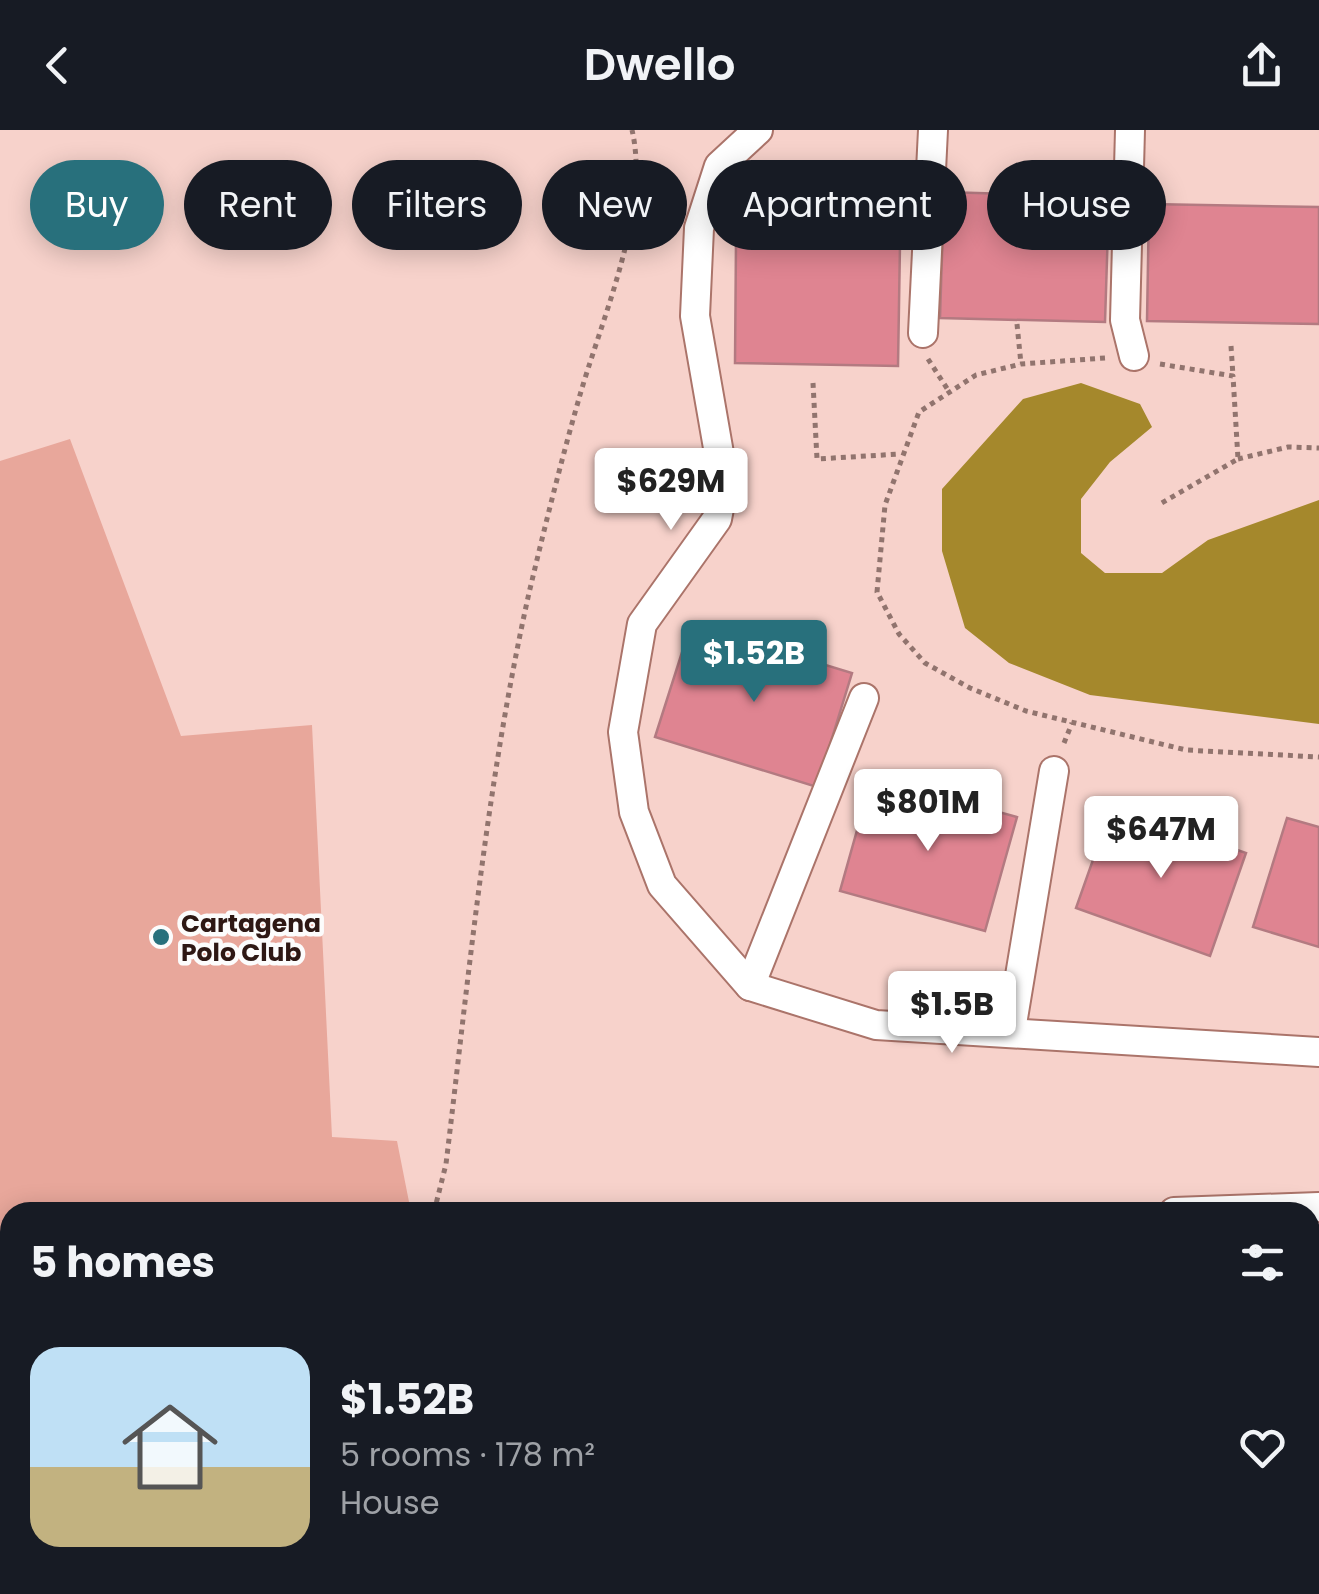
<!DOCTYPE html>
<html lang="en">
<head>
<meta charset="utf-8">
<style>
  :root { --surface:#171b24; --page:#242831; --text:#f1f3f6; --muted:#9ea1a6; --accent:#28707c }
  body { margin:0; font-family:Poppins,sans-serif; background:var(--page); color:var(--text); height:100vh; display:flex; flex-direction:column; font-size:38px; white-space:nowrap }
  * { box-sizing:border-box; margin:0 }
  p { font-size:32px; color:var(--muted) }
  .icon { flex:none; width:55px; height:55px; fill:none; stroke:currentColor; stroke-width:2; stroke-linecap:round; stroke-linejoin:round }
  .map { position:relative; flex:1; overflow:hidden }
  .sheet { position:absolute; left:0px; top:1072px; width:1320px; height:392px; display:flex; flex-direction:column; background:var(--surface); border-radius:30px 30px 0 0; box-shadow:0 5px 25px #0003 }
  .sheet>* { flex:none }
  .top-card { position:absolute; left:30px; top:30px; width:1260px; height:90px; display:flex; gap:20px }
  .price { position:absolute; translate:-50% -85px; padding:0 22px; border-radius:10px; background:#fff; color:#222; font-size:32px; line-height:65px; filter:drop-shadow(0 2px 5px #0008) }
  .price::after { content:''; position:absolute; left:50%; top:60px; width:30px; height:22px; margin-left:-15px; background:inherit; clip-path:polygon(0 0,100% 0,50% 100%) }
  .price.active { background:var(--accent); color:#fff }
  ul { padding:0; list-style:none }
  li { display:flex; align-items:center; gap:30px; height:250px; padding:0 30px }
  li span { display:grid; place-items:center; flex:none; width:280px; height:200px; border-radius:30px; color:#555 }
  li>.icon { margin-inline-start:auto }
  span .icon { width:120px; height:120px; fill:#fffc; stroke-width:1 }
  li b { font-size:42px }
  h2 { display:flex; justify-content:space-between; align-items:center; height:120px; padding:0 30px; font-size:42px }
  .pill { padding:0 35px; border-radius:45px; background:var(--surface); box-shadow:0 5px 25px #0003; font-size:35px; line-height:90px }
  .pill.active { background:var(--accent); color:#fff }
  header { display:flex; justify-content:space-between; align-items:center; height:130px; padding:0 30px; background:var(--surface); font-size:45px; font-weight:600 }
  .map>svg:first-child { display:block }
  .green { fill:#e8a79b }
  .water { fill:#a5882c }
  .building { fill:#df8491; stroke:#b37a81; stroke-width:2.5 }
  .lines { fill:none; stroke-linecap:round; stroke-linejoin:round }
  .street-casing { stroke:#ab746a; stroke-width:32 }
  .path { stroke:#91746e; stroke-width:5; stroke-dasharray:5 5; stroke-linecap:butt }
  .street { stroke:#fff; stroke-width:28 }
  .poi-dot { fill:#28707c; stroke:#fcfcfc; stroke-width:4 }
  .labels { text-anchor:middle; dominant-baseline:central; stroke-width:9; stroke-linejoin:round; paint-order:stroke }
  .poi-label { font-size:25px; font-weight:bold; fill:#2e1814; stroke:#fcfcfc; text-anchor:start }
</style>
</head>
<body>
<header><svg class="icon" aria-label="back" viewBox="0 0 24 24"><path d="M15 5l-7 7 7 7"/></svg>Dwello<svg class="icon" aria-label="share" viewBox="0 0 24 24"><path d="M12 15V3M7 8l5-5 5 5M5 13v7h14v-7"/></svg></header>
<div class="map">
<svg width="1319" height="1464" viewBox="0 0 1319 1464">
  <rect width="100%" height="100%" fill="#f7d2cb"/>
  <!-- green -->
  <polygon class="green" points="70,309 181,606 312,595 332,1007 397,1011 411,1082 10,1082 10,1129 0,1130 0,331"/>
  <!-- water -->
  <polygon class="water" points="1081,253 1140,274 1152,297 1110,332 1081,369 1081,423 1105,443 1162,443 1208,410 1319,370 1319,594 1090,565 1009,533 965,498 942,421 942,359 1023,269"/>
  <!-- building -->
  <g class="building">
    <polygon points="944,62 1109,67 1105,192 940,188"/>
    <polygon points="1149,74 1319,77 1319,194 1147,191"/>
    <polygon points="736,111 900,114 898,236 735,233"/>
    <polygon points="691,494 852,543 817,657 655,607"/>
    <polygon points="872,647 1017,687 985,801 840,761"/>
    <polygon points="1112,676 1246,723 1210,826 1076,778"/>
    <polygon points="1287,688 1319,697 1319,817 1253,797"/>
  </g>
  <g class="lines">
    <!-- street casing -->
    <g class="street-casing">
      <g id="street">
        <polyline points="758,0 719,36 699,98 695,186 724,352 717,389 642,494 623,602 634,682 662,755 750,856 876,895 1319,922"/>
        <polyline points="1130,0 1125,190 1134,226"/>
        <polyline points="923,203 933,0"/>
        <polyline points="750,856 864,568"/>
        <polyline points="1011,900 1054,641"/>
        <polyline points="1174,1082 1319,1077"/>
        <polyline points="0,1151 10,1150"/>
        <polyline points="480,1455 501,1464"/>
        <polyline points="46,1464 92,1455"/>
      </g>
    </g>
    <!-- path -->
    <g class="path">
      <polyline points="1017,194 1021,234"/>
      <polyline points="1231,216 1233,246"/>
      <polyline points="1105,228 1021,234 976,245 919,282 885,375 877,462 899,504 925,533 970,558 1026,581 1186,620 1319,627"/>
      <polyline points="928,229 948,260"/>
      <polyline points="1160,234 1233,246 1238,329 1160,374"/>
      <polyline points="813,253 817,329 900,324"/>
      <polyline points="1238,329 1288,317 1319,318"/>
      <polyline points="1064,613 1072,593"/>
      <path d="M434,1082l12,-48c23,-190 41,-383 83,-571 15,-63 31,-128 49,-191 22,-80 73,-191 54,-272"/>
    </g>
    <!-- street -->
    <use href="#street" class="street"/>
  </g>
  <!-- markers -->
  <circle class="poi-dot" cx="161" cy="807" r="10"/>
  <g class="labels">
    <!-- poi labels -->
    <g class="poi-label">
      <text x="181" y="793">Cartagena<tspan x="181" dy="29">Polo Club</tspan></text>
    </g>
  </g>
</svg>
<b class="price" style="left:671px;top:403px">$629M</b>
<b class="price active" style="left:754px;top:575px">$1.52B</b>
<b class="price" style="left:928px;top:724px">$801M</b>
<b class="price" style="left:1161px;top:751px">$647M</b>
<b class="price" style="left:952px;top:926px">$1.5B</b>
<div class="top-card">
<a class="pill active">Buy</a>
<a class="pill">Rent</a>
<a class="pill">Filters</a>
<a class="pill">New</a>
<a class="pill">Apartment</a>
<a class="pill">House</a>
</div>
<section class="sheet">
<h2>5 homes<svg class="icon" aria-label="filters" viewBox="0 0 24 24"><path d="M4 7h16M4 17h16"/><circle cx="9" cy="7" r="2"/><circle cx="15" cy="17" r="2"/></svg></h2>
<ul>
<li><span style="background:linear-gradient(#bfe0f5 60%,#c2b280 0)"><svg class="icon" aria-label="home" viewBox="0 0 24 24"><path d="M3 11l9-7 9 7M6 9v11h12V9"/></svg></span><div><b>$1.52B</b><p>5 rooms · 178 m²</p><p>House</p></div><svg class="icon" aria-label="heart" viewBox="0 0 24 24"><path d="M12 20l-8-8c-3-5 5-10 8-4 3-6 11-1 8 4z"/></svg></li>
</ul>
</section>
</div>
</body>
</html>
